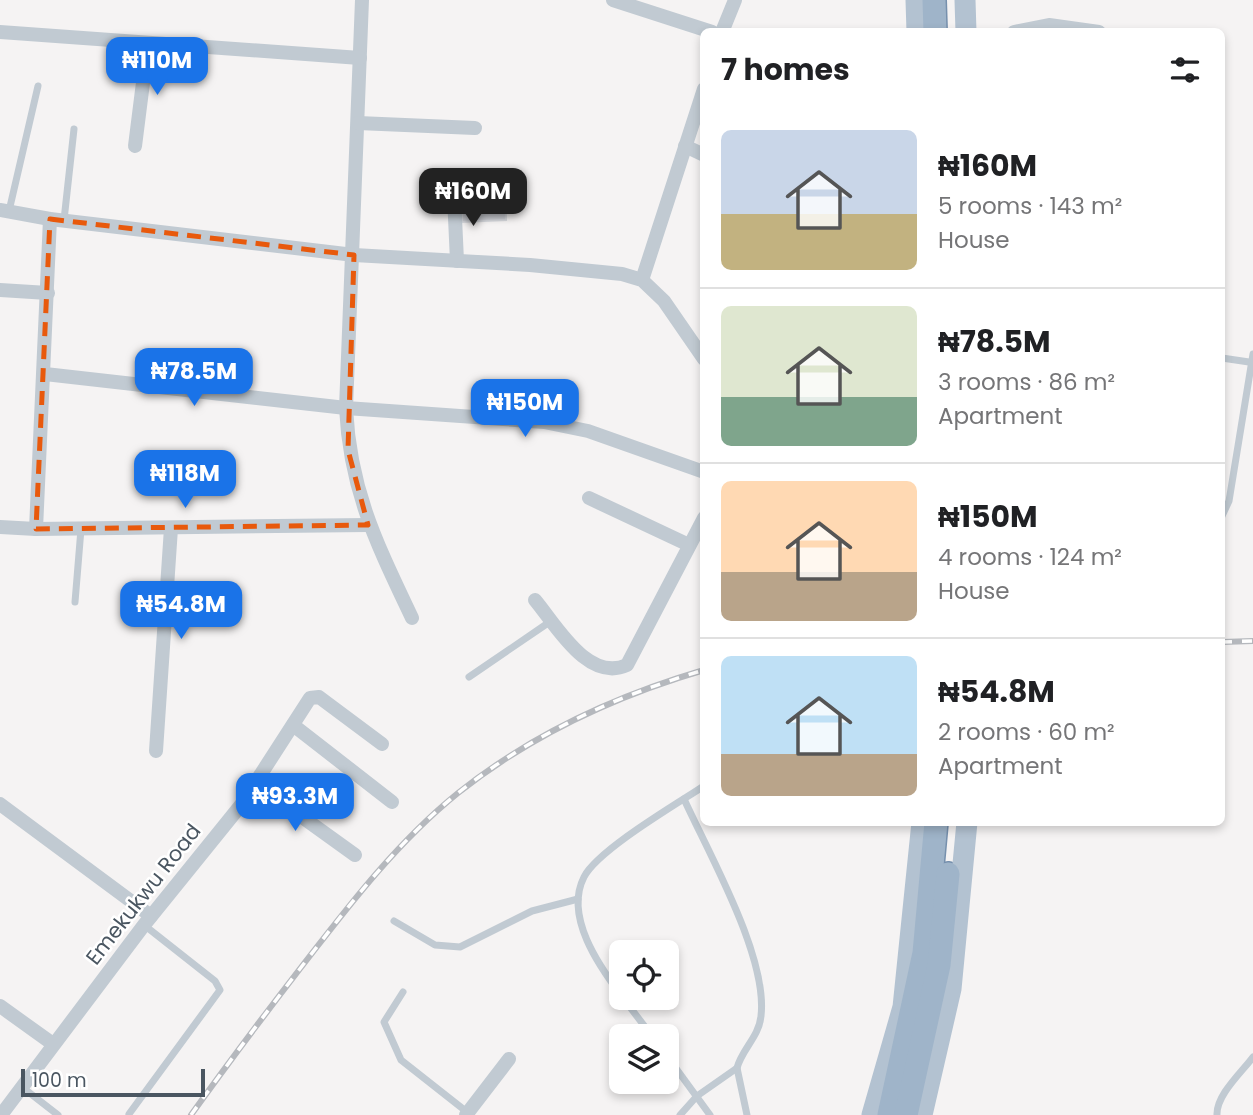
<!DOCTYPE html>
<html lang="en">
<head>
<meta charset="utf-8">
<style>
  :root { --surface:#fff; --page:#f6f6f6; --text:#202124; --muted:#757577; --line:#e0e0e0; --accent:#1a73e8 }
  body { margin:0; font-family:Poppins,sans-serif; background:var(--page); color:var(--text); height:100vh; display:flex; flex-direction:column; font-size:26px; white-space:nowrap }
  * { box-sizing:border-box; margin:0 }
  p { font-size:23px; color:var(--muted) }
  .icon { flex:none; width:38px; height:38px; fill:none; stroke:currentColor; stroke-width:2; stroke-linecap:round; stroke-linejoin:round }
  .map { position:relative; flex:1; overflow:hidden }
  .sheet { position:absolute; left:700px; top:28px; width:525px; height:798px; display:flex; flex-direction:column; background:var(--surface); border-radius:10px; box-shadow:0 4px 10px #0003 }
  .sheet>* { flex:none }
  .controls { position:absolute; left:609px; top:940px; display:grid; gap:14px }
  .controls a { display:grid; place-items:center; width:70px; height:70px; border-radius:10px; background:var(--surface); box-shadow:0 4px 10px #0003; font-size:35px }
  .scale { position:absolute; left:21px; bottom:18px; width:184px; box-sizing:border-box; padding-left:7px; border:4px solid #4a5661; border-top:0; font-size:19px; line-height:24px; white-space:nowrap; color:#4a5661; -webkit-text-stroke:5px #fff; paint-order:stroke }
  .price { position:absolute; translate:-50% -60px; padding:0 16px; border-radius:14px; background:var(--accent); color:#fff; font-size:23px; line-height:46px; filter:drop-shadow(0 2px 4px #0008) }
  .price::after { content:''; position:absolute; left:50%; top:42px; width:21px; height:16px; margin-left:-10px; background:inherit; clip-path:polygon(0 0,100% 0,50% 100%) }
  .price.selected { background:#222; color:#fff }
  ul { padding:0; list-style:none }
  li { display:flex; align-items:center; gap:21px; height:175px; padding:0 21px }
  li+li { border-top:2px solid var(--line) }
  li span { display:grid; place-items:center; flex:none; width:196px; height:140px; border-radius:10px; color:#555 }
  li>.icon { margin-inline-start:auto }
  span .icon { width:84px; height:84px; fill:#fffc; stroke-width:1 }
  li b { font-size:30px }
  h2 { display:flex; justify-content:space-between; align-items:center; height:84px; padding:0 21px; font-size:30px }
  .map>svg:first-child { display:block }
  .building { fill:#cdcfd5; stroke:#d7d9de; stroke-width:2 }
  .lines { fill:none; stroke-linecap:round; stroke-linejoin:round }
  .trunk-casing { stroke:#7690ad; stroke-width:26 }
  .service { stroke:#c1cad2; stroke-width:7 }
  .minor { stroke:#c1cad2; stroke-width:14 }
  .primary { stroke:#b3c2d1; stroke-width:21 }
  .trunk { stroke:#9fb4c9; stroke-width:23 }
  .rail-casing { stroke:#b5b8bd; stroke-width:6 }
  .rail { stroke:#fff; stroke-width:3.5; stroke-dasharray:10; stroke-linecap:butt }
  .marked { fill:none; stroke:#e8590c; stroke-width:5; stroke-dasharray:14 9; stroke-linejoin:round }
  .labels { text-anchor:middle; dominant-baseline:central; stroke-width:5; stroke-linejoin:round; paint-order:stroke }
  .street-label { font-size:21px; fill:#4a5661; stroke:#fff }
</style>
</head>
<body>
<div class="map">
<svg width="1253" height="1115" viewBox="0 0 1253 1115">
  <rect width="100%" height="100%" fill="#f5f3f3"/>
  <!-- building -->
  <polygon class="building" points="505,191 506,220 462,222 462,193"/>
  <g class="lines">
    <!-- trunk casing -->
    <g class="trunk-casing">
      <g id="trunk">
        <polyline points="934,0 935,32"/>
        <polyline points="889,1115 924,953 936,822"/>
        <polyline points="906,1115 939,965 948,874"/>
      </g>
    </g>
    <!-- service -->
    <g class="service">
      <polyline points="9,211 38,86"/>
      <polyline points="64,220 74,129"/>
      <polyline points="1222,358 1249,362"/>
      <polyline points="1222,516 1229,501 1253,354"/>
      <polyline points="75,602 81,529"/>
      <polyline points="469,677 551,621"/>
      <path d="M684,799c25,55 84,158 77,217 -2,21 -19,33 -24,52l10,47"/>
      <polyline points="394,921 435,945 460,947 532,911 578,899"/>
      <polyline points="403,992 384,1022 401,1060 467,1112"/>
      <path d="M621,995c-22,-29 -57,-79 -37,-118 14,-27 91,-72 120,-91"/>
      <polyline points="623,998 652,1036"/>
      <polyline points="667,1056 710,1115"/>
      <polyline points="22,1087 58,1115"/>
      <polyline points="129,1114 220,990 215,981 144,925"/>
      <polyline points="680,1115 697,1096 737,1068"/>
      <path d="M1217,1115c-1,-20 25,-43 36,-58"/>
    </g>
    <!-- minor -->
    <g class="minor">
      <path d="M362,0l-16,408c4,83 31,136 66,210"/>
      <polyline points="613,0 712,32"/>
      <polyline points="0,32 360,58"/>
      <polyline points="722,32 735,0"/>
      <polyline points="1014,32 1049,25 1099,32"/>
      <polyline points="358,123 475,128"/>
      <polyline points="135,146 148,43"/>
      <polyline points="685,146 704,155"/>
      <polyline points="454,196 457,261"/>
      <polyline points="0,210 50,219 354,255 530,265 622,274 642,280 664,301 704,359"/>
      <polyline points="642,280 704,89"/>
      <polyline points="0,290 48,293"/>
      <polyline points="45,374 346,408 544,422 588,431 704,472"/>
      <polyline points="589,498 689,545"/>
      <polyline points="0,527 36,529 368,525"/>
      <polyline points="36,529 50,219"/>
      <path d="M535,600c21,25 53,83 92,65l77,-147"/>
      <polyline points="293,725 392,802"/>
      <polyline points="156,751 171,528"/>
      <polyline points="255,783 355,855"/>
      <polyline points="0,804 151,916"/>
      <polyline points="0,1006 53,1044"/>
      <polyline points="1,1115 144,925 241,805 310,698 319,697 382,744"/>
      <polyline points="466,1115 509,1059"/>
    </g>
    <!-- primary -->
    <g class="primary">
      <polyline points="916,0 917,32"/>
      <polyline points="965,0 966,32"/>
      <polyline points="872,1115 903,1007 922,822"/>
      <polyline points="922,1115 951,989 967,822"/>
    </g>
    <!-- trunk -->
    <use href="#trunk" class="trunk"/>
    <!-- rail casing -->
    <g class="rail-casing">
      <g id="rail">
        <polyline points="1222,642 1253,641"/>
        <path d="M191,1115c35,-49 71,-97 108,-145 48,-62 97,-127 159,-177 73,-58 157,-97 246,-123"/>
      </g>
    </g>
    <!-- rail -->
    <use href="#rail" class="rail"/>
  </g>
  <!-- marked area -->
  <path class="marked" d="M50,219l304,36 -6,195 20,75 -332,4z"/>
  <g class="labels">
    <!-- street labels -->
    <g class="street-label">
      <text transform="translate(143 894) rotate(-52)">Emekukwu Road</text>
    </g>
  </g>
</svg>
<div class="controls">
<a><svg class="icon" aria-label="locate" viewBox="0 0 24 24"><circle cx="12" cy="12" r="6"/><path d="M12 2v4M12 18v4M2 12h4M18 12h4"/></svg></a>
<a><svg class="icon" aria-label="layers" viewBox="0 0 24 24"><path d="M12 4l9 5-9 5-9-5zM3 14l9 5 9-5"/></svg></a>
</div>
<div class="scale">100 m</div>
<b class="price" style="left:157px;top:97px">₦110M</b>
<b class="price selected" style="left:473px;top:228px">₦160M</b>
<b class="price" style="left:194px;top:408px">₦78.5M</b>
<b class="price" style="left:525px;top:439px">₦150M</b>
<b class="price" style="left:185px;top:510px">₦118M</b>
<b class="price" style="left:181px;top:641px">₦54.8M</b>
<b class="price" style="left:295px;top:833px">₦93.3M</b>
<section class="sheet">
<h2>7 homes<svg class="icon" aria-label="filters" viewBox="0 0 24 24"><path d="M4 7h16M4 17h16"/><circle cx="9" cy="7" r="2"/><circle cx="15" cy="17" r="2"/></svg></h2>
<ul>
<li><span style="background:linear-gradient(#c9d6e8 60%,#c2b280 0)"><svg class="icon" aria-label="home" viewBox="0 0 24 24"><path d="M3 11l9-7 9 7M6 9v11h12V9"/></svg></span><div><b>₦160M</b><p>5 rooms · 143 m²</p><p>House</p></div></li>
<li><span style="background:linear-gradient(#dfe7d0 65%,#7fa58c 0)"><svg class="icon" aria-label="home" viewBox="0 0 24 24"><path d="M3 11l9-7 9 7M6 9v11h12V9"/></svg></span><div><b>₦78.5M</b><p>3 rooms · 86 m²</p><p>Apartment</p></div></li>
<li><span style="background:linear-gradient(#ffd9b3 65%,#b9a48a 0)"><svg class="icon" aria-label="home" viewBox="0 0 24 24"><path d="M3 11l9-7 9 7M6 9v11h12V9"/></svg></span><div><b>₦150M</b><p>4 rooms · 124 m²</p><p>House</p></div></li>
<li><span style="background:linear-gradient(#bfe0f5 70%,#b9a48a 0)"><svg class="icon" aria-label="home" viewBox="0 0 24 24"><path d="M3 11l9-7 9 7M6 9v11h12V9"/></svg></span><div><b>₦54.8M</b><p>2 rooms · 60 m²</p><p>Apartment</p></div></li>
</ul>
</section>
</div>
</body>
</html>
